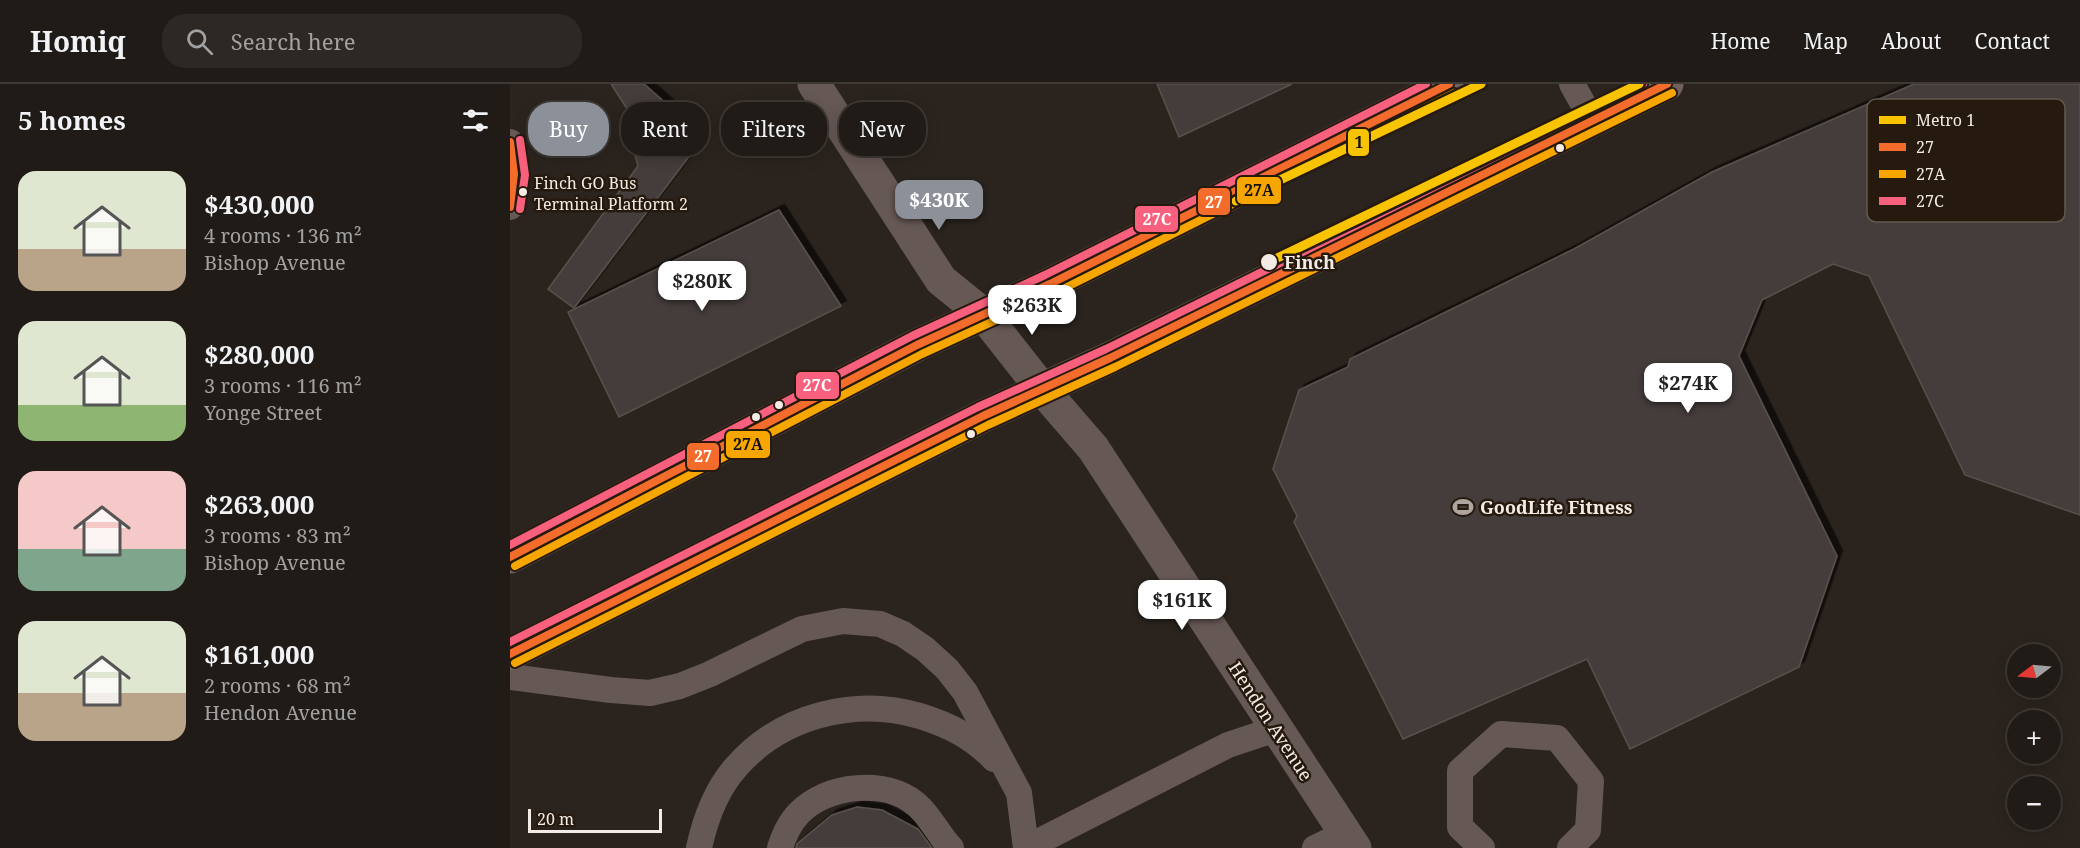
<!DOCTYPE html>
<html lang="en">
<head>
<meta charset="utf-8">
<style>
  :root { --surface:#201b16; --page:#2d2823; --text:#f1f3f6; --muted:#a2a1a1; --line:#3d3935; --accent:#8c9099 }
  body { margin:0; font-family:"Noto Serif",serif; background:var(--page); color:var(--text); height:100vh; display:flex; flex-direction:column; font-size:22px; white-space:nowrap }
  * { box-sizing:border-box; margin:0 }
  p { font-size:20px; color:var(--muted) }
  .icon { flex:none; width:33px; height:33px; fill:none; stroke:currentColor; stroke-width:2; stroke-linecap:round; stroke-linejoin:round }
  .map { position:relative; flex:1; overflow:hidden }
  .sheet { display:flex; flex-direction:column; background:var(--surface); width:510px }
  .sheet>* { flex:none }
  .guide { position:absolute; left:18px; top:18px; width:570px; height:54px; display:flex; gap:12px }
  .needle { width:39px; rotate:254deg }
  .buttons { position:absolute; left:1497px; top:560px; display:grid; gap:12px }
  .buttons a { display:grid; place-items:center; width:54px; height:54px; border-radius:50%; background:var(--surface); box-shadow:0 3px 15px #0003,0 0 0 2px var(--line); font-size:30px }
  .scale { position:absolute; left:18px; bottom:15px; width:134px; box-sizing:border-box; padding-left:6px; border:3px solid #f4ebe4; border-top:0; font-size:16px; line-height:21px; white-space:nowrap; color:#f4ebe4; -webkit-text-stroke:4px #261a0f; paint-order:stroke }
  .price { position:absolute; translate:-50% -51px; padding:0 14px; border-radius:12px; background:#fff; color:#222; font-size:20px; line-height:39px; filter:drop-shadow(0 2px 3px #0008) }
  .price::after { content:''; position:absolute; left:50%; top:36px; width:18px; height:14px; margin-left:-9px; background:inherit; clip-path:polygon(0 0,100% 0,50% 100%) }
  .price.active { background:var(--accent); color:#fff }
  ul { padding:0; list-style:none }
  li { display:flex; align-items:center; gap:18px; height:150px; padding:0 18px }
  li span { display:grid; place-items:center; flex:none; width:168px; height:120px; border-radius:18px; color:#555 }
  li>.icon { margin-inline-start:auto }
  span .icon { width:72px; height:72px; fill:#fffc; stroke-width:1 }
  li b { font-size:26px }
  h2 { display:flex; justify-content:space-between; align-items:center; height:72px; padding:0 18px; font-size:26px }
  .chip { padding:0 21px; border-radius:24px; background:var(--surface); box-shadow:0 3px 15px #0003,0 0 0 2px var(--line); font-size:21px; line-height:54px }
  .chip.active { background:var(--accent); color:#fff }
  header { display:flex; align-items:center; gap:36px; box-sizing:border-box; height:84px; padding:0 30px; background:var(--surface); border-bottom:2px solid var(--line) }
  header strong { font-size:28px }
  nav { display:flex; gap:33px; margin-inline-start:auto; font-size:21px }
  .search { width:420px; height:54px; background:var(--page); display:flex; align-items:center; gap:15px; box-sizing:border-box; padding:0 21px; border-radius:24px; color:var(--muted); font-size:22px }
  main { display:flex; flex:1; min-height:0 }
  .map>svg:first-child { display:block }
  .building { fill:#453e3b; stroke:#58514c; stroke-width:1.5; filter:url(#shadow) }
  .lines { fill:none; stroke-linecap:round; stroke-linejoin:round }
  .service { stroke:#665855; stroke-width:26 }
  .minor { stroke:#665855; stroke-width:33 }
  .tertiary { stroke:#665855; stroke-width:33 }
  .primary { stroke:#72605e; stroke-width:33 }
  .bus-1-casing { stroke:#261a0f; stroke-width:12 }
  .bus-2-casing { stroke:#261a0f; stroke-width:12 }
  .bus-3-casing { stroke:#261a0f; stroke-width:12 }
  .bus-1 { stroke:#f36c2b; stroke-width:8 }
  .bus-2 { stroke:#f7a600; stroke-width:8 }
  .bus-3 { stroke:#f8607d; stroke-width:8 }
  .metro-1-casing { stroke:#261a0f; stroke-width:14 }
  .metro-1 { stroke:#f8c300; stroke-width:9 }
  .bus-dot { fill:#f4ebe4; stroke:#261a0f; stroke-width:2 }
  .labels { text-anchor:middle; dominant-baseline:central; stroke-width:5; stroke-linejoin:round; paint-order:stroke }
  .bus-label { font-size:16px; fill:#f4ebe4; stroke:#261a0f; text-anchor:start }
  .stop-label { font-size:18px; font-weight:bold; fill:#f4ebe4; stroke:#261a0f; text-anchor:start }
  .poi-label { font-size:18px; font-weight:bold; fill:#f4ebe4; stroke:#261a0f; text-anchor:start }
  .street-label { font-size:18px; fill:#f4ebe4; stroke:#261a0f }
  .key { fill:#261a0f; stroke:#64594f; stroke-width:1.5 }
  .key-label { font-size:16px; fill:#f4ebe4 }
  .line-badge { stroke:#261a0f; stroke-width:2 }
  .badge-label { font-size:16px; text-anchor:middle; font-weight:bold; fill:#fff }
  .pale-badge-label { font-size:16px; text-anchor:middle; font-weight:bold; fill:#111 }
</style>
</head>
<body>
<header>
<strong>Homiq</strong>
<div class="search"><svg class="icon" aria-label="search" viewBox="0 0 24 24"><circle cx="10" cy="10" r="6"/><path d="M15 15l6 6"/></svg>Search here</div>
<nav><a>Home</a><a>Map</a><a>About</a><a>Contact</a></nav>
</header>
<main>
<section class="sheet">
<h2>5 homes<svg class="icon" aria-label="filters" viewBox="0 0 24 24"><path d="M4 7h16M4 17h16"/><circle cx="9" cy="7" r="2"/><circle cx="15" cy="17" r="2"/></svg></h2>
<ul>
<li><span style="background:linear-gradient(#dfe7d0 65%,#b9a48a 0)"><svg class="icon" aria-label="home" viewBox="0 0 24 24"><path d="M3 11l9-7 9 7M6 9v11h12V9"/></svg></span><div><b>$430,000</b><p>4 rooms · 136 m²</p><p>Bishop Avenue</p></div></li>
<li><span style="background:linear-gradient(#dfe7d0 70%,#8fb573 0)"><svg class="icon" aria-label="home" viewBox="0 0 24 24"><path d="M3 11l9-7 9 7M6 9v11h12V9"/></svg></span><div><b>$280,000</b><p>3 rooms · 116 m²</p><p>Yonge Street</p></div></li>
<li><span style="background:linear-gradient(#f6c9c9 65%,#7fa58c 0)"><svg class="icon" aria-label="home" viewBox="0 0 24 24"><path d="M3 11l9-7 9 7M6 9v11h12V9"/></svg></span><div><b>$263,000</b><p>3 rooms · 83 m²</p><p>Bishop Avenue</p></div></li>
<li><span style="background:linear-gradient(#dfe7d0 60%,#b9a48a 0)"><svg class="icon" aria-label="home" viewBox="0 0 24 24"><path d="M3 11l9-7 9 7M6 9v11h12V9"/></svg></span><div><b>$161,000</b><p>2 rooms · 68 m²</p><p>Hendon Avenue</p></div></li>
</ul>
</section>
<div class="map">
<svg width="1570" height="764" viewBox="0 0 1570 764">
  <defs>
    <filter id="shadow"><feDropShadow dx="5.5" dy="-5.5" stdDeviation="0" flood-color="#0009"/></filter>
  </defs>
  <rect width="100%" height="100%" fill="#2b241e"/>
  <!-- building -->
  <g class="building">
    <polygon points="101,0 134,0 176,37 182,50 184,66 64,224 38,205 128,82 122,60 125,37"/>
    <polygon points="647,0 782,0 669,53"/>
    <polygon points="1404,0 1570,0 1570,431 1455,391 1359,192 1323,180 1252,216 1229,272 1327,472 1289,583 1120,665 1077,575 893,655 784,438 787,432 763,385 789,306 838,283 840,275 1064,165 1202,88"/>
    <polygon points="269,126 331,222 109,333 58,228"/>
    <polygon points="347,723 372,726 408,745 422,764 286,764 287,760 322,731"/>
  </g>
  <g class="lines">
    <!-- service -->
    <g class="service">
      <polyline points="1062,0 1082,36"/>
      <path d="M0,58c5,23 6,42 0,65"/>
      <polyline points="0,593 101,606 140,609 170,602 200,590 292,545 333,537 370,540 393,550 415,565 437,585 455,608 509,709 516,764"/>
      <path d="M189,764c6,-28 18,-60 38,-82 45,-51 119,-69 183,-50 29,9 53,21 74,43"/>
      <path d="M270,764c3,-10 8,-21 14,-29 24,-32 82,-41 115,-20 19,12 27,33 42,49"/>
      <polyline points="516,764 718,661 766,645"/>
      <polyline points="805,764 836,749"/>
      <polyline points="972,764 950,743 950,687 991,650 1047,654 1081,697 1078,746 1060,764"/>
    </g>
    <!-- minor -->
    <polyline class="minor" points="532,305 583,364 845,764"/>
    <!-- tertiary -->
    <polyline class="tertiary" points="304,0 431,196 473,230 532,305"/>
    <!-- primary -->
    <g class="primary">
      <polyline points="0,473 407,261 540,200 939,0"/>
      <polyline points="0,570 473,332 600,274 1157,0"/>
    </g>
    <!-- bus-1 casing -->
    <g class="bus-1-casing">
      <g id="bus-1">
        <polyline points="0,58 4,90 0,123"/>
        <polyline points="0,473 407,261 540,200 939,0"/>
        <polyline points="0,570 473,332 600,274 1157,0"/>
      </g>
    </g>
    <!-- bus-2 casing -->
    <g class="bus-2-casing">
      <g id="bus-2">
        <polyline points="5,482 412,270 545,209 944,9"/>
        <polyline points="5,579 478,341 605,283 1162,9"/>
      </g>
    </g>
    <!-- bus-3 casing -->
    <g class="bus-3-casing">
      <g id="bus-3">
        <polyline points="10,125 15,91 10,56"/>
        <polyline points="0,461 402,252 535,191 916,0"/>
        <polyline points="0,558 468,323 596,265 1133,0"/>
      </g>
    </g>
    <!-- bus-1 -->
    <use href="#bus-1" class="bus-1"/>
    <!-- bus-2 -->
    <use href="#bus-2" class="bus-2"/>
    <!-- bus-3 -->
    <use href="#bus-3" class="bus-3"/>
    <!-- metro-1 casing -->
    <g class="metro-1-casing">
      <g id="metro-1">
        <polyline points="726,117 971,0"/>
        <polyline points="759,178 1129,0"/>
      </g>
    </g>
    <!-- metro-1 -->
    <use href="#metro-1" class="metro-1"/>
  </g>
  <!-- icons -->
  <defs>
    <g id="stadium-bare" transform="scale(1.62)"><path d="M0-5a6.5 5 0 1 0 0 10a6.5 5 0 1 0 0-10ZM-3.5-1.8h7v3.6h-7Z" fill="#aea59f" stroke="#261a0f" stroke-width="2.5" paint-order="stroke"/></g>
  </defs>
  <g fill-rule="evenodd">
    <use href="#stadium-bare" x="953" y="423"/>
  </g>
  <!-- markers -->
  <g class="bus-dot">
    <circle cx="1050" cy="64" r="5"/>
    <circle cx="13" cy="108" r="5"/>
    <circle cx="759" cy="178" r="9"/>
    <circle cx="269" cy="321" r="5"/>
    <circle cx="246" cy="333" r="5"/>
    <circle cx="461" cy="350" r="5"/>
  </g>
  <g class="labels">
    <!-- bus labels -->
    <g class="bus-label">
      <text x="24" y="99">Finch GO Bus<tspan x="24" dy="21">Terminal Platform 2</tspan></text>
    </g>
    <!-- stop labels -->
    <g class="stop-label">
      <text x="774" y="178">Finch</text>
    </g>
    <!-- poi labels -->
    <g class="poi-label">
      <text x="970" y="423">GoodLife Fitness</text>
    </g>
    <!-- street labels -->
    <g class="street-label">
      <text transform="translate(761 637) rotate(57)">Hendon Avenue</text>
    </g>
  </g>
  <!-- legend -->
  <rect x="1357" y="15" width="198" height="123" rx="9" class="key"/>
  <rect x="1369" y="32" width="27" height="8" fill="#f8c300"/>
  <rect x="1369" y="59" width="27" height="8" fill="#f36c2b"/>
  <rect x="1369" y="86" width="27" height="8" fill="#f7a600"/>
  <rect x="1369" y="113" width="27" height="8" fill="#f8607d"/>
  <g class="key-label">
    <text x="1406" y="42">Metro 1</text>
    <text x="1406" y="69">27</text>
    <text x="1406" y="96">27A</text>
    <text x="1406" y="123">27C</text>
  </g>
  <g class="line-badge">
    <rect x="837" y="44" width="23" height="29" rx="6" fill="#f8c300"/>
    <rect x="726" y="92" width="46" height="29" rx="6" fill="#f7a600"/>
    <rect x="687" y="103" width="34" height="29" rx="6" fill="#f36c2b"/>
    <rect x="624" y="121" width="45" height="28" rx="6" fill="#f8607d"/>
    <rect x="285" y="287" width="45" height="29" rx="6" fill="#f8607d"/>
    <rect x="215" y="346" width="46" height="29" rx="6" fill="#f7a600"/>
    <rect x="176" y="358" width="34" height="29" rx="6" fill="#f36c2b"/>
  </g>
  <g class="badge-label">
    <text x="704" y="124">27</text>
    <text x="647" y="141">27C</text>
    <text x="307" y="307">27C</text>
    <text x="193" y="378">27</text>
  </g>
  <g class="pale-badge-label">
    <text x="849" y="64">1</text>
    <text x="749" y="112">27A</text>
    <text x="238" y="366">27A</text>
  </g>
</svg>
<div class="buttons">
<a><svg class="needle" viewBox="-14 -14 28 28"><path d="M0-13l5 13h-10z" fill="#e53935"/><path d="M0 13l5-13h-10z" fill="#a2a1a1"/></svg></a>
<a>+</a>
<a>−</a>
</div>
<div class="scale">20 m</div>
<b class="price active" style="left:429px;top:147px">$430K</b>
<b class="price" style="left:192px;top:228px">$280K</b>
<b class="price" style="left:522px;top:252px">$263K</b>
<b class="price" style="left:1178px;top:330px">$274K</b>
<b class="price" style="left:672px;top:547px">$161K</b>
<div class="guide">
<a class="chip active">Buy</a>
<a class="chip">Rent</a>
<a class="chip">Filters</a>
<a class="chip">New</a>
</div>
</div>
</main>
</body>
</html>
